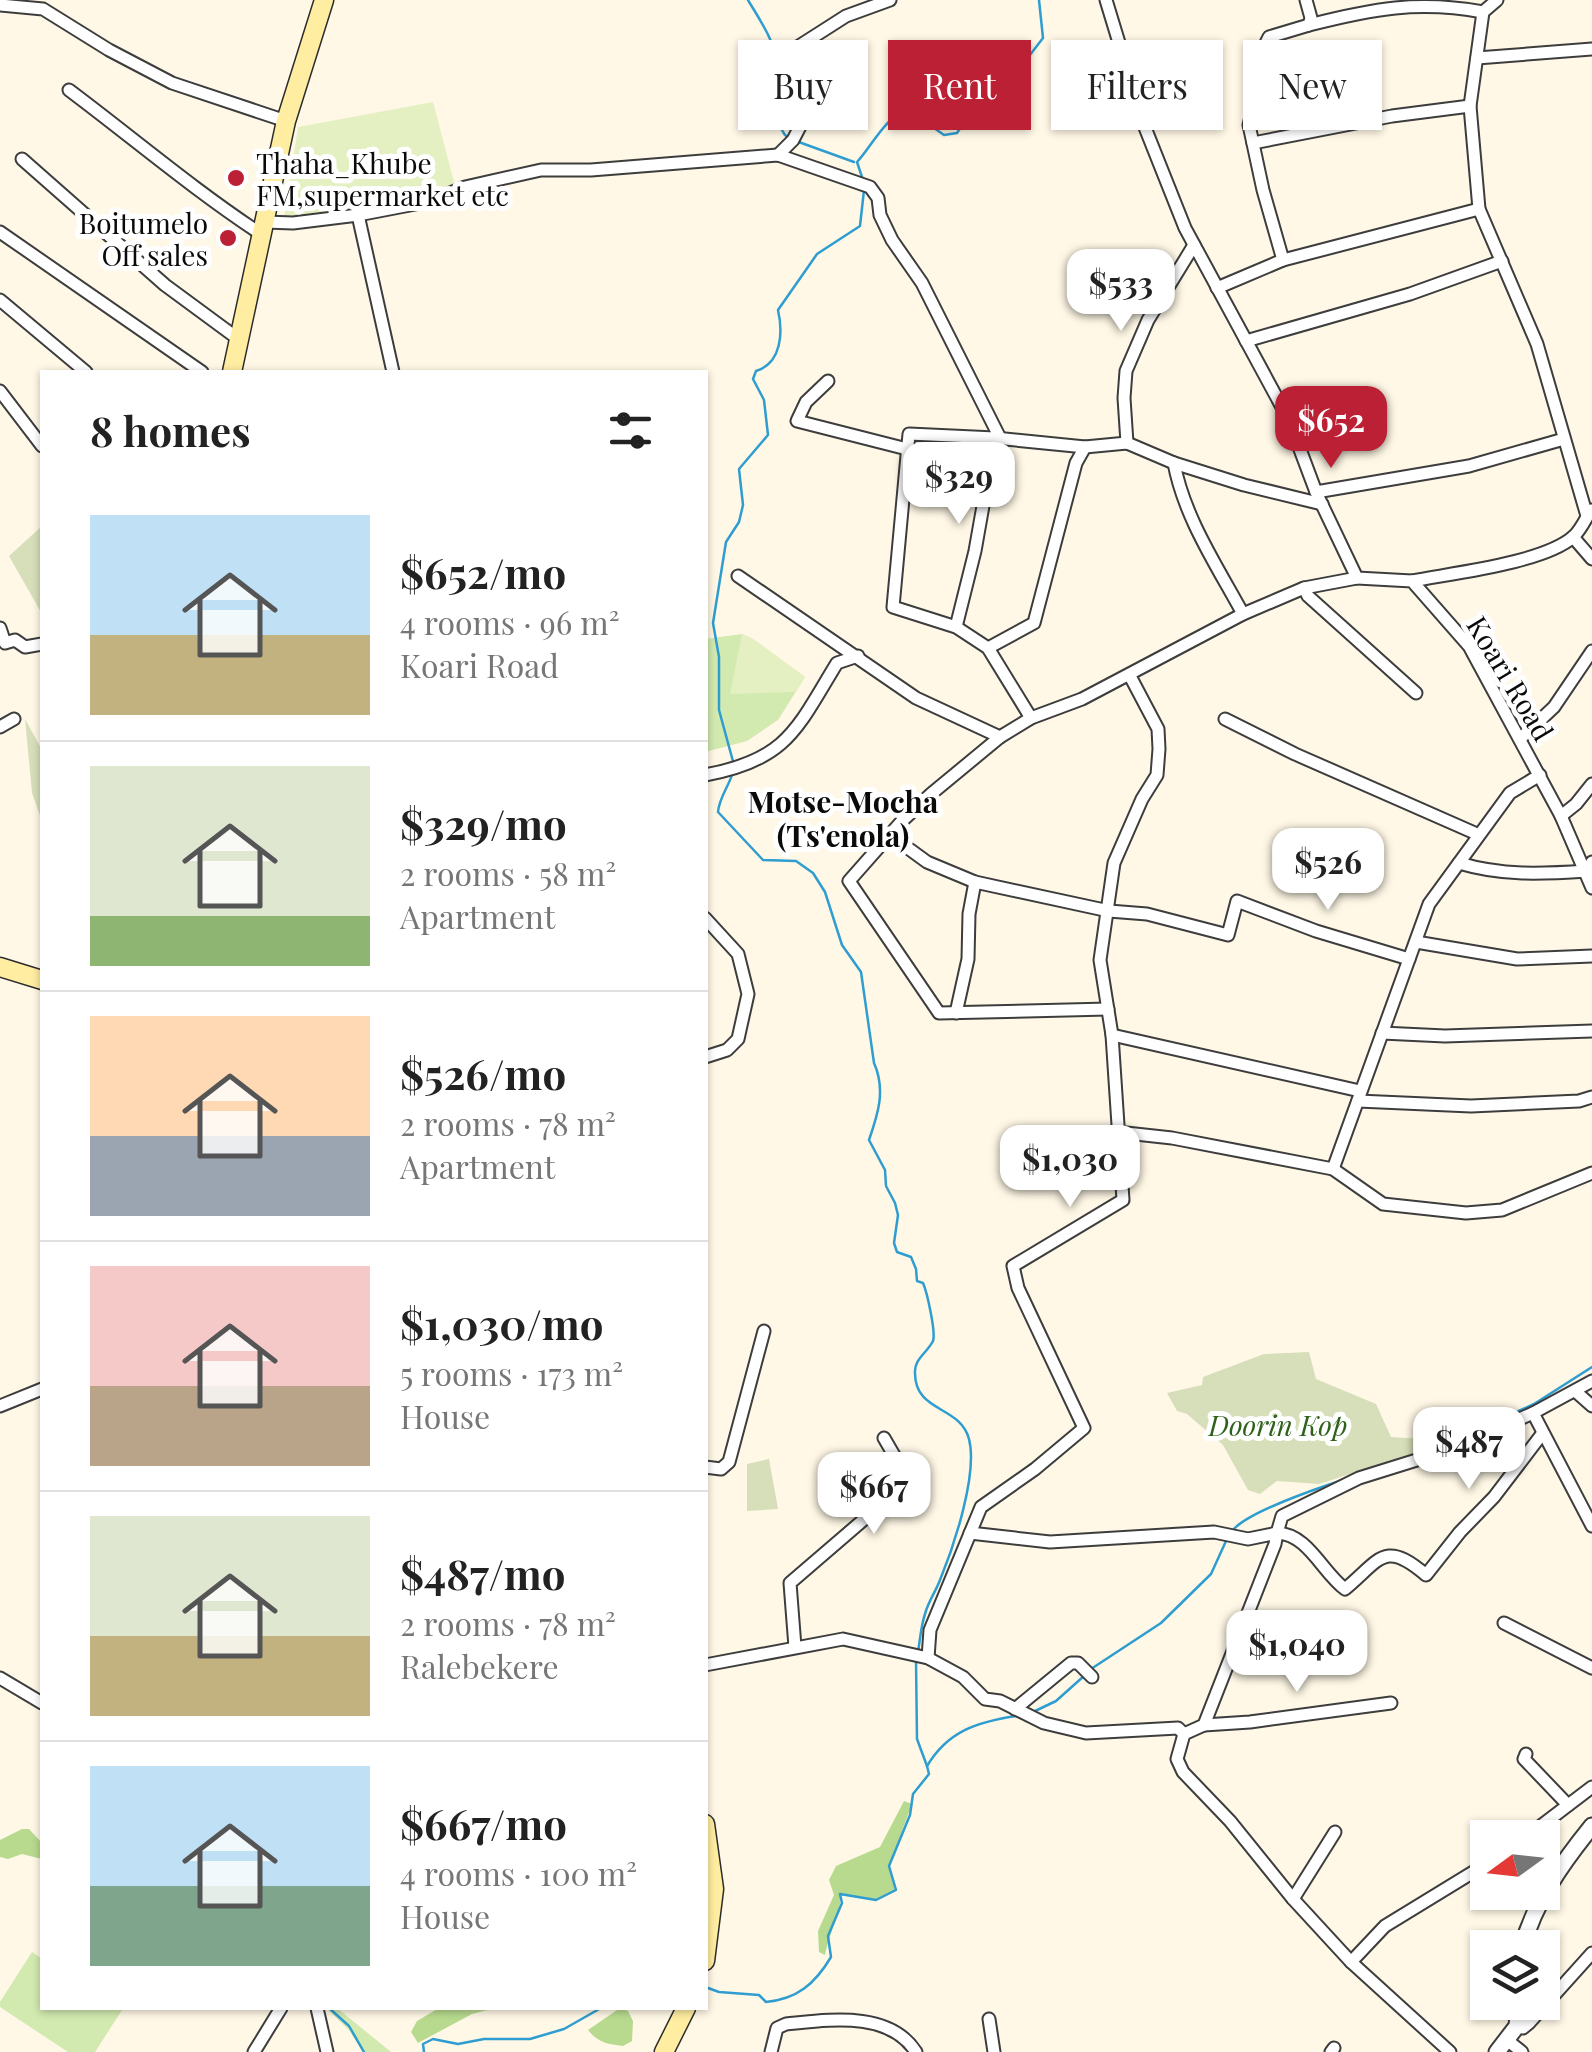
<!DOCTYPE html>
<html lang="en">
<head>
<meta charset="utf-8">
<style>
  :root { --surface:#fff; --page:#f2f2f2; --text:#222; --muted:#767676; --line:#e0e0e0; --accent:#bb2034 }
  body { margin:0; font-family:"Playfair Display",serif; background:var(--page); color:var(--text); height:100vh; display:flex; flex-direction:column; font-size:38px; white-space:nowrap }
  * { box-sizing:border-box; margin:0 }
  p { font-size:32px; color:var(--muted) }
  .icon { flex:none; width:55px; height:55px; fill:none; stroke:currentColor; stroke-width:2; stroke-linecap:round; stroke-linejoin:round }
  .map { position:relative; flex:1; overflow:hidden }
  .sheet { position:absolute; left:40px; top:370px; width:668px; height:1640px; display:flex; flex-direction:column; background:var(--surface); border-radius:0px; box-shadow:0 2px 8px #0004 }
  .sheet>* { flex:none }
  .hud { position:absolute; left:738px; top:40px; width:702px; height:90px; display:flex; gap:20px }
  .needle { width:65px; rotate:255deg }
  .buttons { position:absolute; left:1470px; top:1820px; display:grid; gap:20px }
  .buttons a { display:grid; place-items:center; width:90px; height:90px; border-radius:0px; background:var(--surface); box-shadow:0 2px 8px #0004; font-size:50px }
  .price { position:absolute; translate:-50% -85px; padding:0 22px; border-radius:20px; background:#fff; color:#222; font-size:32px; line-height:65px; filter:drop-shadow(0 2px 5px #0008) }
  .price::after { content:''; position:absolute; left:50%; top:60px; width:30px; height:22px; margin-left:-15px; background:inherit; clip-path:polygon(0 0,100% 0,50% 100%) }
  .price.current { background:var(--accent); color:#fff }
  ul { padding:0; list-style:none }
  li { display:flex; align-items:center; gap:30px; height:250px; padding:0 50px }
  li+li { border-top:2px solid var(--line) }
  li span { display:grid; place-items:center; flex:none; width:280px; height:200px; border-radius:0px; color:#555 }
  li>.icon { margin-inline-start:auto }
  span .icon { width:120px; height:120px; fill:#fffc; stroke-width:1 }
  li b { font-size:42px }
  h2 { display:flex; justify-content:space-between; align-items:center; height:120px; padding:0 50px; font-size:42px }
  .tag { padding:0 35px; border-radius:0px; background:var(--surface); box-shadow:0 2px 8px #0004; font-size:35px; line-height:90px }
  .tag.current { background:var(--accent); color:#fff }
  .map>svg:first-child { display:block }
  .green { fill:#d2e9b0 }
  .forest { fill:#b7da8f }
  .cemetery { fill:#d6dfb9 }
  .pitch { fill:#e4f0c2 }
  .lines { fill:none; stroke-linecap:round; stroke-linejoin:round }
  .stream { stroke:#2f9dd0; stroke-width:2.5 }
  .minor-casing { stroke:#3d3d3d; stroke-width:15 }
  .tertiary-casing { stroke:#3d3d3d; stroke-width:19 }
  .secondary-casing { stroke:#2c2c2c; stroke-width:21 }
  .minor { stroke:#fff; stroke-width:11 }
  .tertiary { stroke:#fff; stroke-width:15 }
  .secondary { stroke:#ffeda1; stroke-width:18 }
  .poi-dot { fill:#bb2034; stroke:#fff; stroke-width:4 }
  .labels { text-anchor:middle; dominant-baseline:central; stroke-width:10; stroke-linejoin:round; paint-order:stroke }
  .poi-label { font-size:28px; fill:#0a0a0a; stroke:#fff; text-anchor:start }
  .street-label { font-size:28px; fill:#0a0a0a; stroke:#fff }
  .park-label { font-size:28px; font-style:italic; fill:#2e611a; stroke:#fff }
  .neighbourhood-label { font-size:30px; font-weight:bold; fill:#0a0a0a; stroke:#fff }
</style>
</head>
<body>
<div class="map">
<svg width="1592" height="2052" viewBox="0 0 1592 2052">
  <rect width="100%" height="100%" fill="#fff8e6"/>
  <!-- green -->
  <g class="green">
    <polygon points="742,634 753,639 805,677 778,720 747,741 705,752 705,639"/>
    <polygon points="32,1952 42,1959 42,2008 118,2008 122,2010 95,2052 68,2052 0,2007 0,2002"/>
    <polygon points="326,2008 337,2008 391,2052 363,2052 349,2030"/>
  </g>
  <!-- forest -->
  <g class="forest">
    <path d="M904,1801l8,3 -23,62 7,24 -20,10 -35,-6c1,13 -13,44 -16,61l-6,-3 -1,-21 16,-36 -5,-15 7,-14 44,-19z"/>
    <polygon points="22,1829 29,1829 42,1843 42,1859 22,1854 8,1859 0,1857 0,1840"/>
    <polygon points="439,2008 495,2008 472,2014 418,2043 411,2032 417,2021"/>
    <path d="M620,2008l8,3 5,10 -1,20 -9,5c-15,-2 -25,-3 -35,-16z"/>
  </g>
  <!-- cemetery -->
  <g class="cemetery">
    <polygon points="42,526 42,614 9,556"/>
    <polygon points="25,719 42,750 42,821 32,793"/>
    <polygon points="1309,1352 1316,1379 1376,1404 1391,1437 1438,1440 1436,1446 1319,1484 1277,1481 1260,1494 1248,1490 1223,1445 1187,1414 1177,1411 1167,1393 1202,1385 1203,1377 1264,1354"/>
    <polygon points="769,1459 778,1509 747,1511 747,1464"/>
  </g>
  <!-- pitch -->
  <g class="pitch">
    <polygon points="433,102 454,182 447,192 284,218 298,127"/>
    <polygon points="742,634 753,639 805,677 796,692 730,694"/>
  </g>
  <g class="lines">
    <!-- stream -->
    <g class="stream">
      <path d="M748,0c10,17 26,40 28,59 3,22 -6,64 12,79"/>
      <polyline points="796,141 854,162"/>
      <path d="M862,177l-5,-15c19,-20 36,-64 69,-50l8,16 10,7 13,-2 15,-22 15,-4 27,-32 9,1v-12l20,-26 -4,-38"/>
      <path d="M734,765l-15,-55v-53l-6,-34 13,-81 13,-20 4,-17 -4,-36 29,-34 -4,-35 -11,-21 3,-8c26,-8 27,-39 22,-61l39,-56 43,-28 4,-36"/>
      <path d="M733,772c-4,14 -14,26 -15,40l45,48 33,1 17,12 12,19 17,53 19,27 13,91c12,27 4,51 -5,77l16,30 1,16 9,17 3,12 -4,28 3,9 14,5 5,12 1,12 6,2c4,9 13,49 10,58 -6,12 -19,18 -18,32 0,40 45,32 54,66 9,35 -15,107 -29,141 -4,11 -12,22 -15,34 -4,12 -5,26 -7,38"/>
      <polyline points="1450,1442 1534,1404 1592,1367"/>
      <path d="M1233,1530c15,-18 85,-42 110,-50"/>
      <polyline points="916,1660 917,1739 927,1766"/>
      <polyline points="1091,1669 1161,1623 1211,1574 1226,1541"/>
      <polyline points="1033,1712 1056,1701 1084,1676"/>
      <path d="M708,1988l11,4 40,3 7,7c31,-3 49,-18 65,-45l-3,-21 14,-33 -2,-9 36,6 20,-10 -7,-24 21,-51 3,-21 16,-20 -2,-8c21,-35 50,-44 89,-50"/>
      <polyline points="329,2008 349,2026 364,2052"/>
      <polyline points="424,2052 423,2044 433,2039 458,2044 484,2039 530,2039 564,2029 601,2008"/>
    </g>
    <!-- minor casing -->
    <g class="minor-casing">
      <g id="minor">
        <polyline points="1106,0 1144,125 1185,228 1289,420 1316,492 1357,578 1412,581 1469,646 1561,816 1592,888"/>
        <polyline points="1497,0 1483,12 1470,106 1479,209 1537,344 1587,516"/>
        <polyline points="0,5 43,9 109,50 172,83 286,121"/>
        <path d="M1309,25c63,-16 109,-25 174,-13"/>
        <polyline points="1477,58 1592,49"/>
        <path d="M69,90c64,48 125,100 192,144"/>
        <polyline points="1253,143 1392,116 1470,106"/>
        <path d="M778,155l15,-15 13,-25c-10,-18 -21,-39 -21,-60l61,-39 44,-16"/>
        <polyline points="22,159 165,285 241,341"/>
        <polyline points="358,215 393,372"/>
        <polyline points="265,222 293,223 358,215 431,201 465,187 541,170 591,170 778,155 870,187 878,198 880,215 892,240 922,283 1000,438"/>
        <polyline points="0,232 202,372"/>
        <polyline points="1283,260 1263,190 1249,125 1260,80 1263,49 1269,37 1309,25 1311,18 1306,0"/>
        <polyline points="1217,288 1283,260 1479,209"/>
        <polyline points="0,300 86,372"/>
        <polyline points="1246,341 1410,294 1502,261"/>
        <polyline points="828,381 806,402 797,421 907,449"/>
        <polyline points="0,391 42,446"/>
        <polyline points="1127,443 1124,398 1126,371 1148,320 1194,245"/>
        <path d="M1174,463c10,54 43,103 69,151"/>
        <polyline points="1316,492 1469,466 1564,439"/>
        <polyline points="1573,537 1592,559"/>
        <polyline points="738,576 916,698 1000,737"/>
        <path d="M1412,581c41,-8 131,-18 161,-44 8,-7 13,-19 18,-27"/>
        <polyline points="1304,588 1308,596 1416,693"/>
        <polyline points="956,627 975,551 995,438"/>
        <polyline points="0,628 5,643 15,640 25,647 42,644"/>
        <polyline points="988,648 1034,623 1076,463 1085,447"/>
        <polyline points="1031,718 988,648 956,627 893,607 909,434 995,438 1085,447 1127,443 1174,463 1244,485 1322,504"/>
        <polyline points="1225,719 1295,754 1477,834"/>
        <polyline points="0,727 14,719"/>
        <polyline points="1520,739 1554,707 1592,651"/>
        <path d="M705,775c83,-15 92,-47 132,-112l21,-7"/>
        <polyline points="1561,816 1576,804 1592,784"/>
        <polyline points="890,835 927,862 975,882 1109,911 1147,914 1228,935 1237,901 1316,931 1409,959"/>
        <path d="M1459,863c43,13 83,11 128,8l5,-9"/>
        <polyline points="705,918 738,954 748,994 738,1039 727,1050 705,1057"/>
        <polyline points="1416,942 1517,959 1592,956"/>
        <polyline points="1108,1009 939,1013 849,881 902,821 931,794 1000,737 1031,718 1082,699 1243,614 1304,588 1357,578"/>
        <polyline points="956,1013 968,959 969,914 975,882"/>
        <polyline points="1382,1033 1445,1036 1592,1031"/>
        <polyline points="1112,1035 1360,1091"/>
        <polyline points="1358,1101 1471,1106 1579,1101 1592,1097"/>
        <polyline points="1117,1132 1172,1138 1333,1169 1383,1204 1466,1213 1502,1210 1592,1173"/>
        <polyline points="1333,1169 1429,904 1510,793 1540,775"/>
        <polyline points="1575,1391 1592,1406"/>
        <polyline points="0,1406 42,1389"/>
        <polyline points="1533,1413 1592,1381"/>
        <polyline points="705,1467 721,1469 729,1462 764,1331"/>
        <polyline points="970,1533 1050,1542 1214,1532 1248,1539 1277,1533 1282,1516 1359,1478 1452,1449 1533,1413 1592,1526"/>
        <polyline points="1504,1623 1592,1668"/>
        <polyline points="795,1647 790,1583 890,1497 906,1476 884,1438"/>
        <polyline points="928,1658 930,1630 981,1507 1035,1469 1084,1428 1018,1288 1013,1266 1123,1200 1112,1035 1100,960 1114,863 1142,799 1157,775 1159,749 1158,729 1130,676"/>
        <polyline points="705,1665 843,1639 928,1658 963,1677 985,1699 1000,1701 1044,1723 1086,1733 1178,1728 1184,1734"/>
        <polyline points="0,1678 42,1703"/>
        <polyline points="1015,1709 1071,1663 1078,1663 1092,1677"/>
        <polyline points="1204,1725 1250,1722 1391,1703"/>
        <polyline points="1526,1754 1524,1759 1568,1805"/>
        <polyline points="1525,1838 1592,1787"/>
        <polyline points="1293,1899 1335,1832"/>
        <polyline points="1351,1962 1385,1926 1488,1863"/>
        <polyline points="317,2008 327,2052"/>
        <polyline points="989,2019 994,2052"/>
        <polyline points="1517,2026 1523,2028 1529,2023 1592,1953"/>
        <polyline points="1507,2040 1522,2052"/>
        <polyline points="254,2052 281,2008"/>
        <path d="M771,2052l6,-24 9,-4c42,-4 103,-14 130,28"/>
        <polyline points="1331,2052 1334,2048"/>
        <path d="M1450,2052l-99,-90 -58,-63 -63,-78 -47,-49 -6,-13 7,-25 20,-9 71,-181 2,-11c31,1 45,39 68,56 35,-29 39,-50 81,-14l34,-43 34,-35 48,-63"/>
      </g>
    </g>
    <!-- tertiary casing -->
    <g class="tertiary-casing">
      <g id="tertiary">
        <path d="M1522,1948c13,-47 40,-85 70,-122"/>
        <polyline points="1497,2052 1517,2026 1519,2002"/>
      </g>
    </g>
    <!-- secondary casing -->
    <g class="secondary-casing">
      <g id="secondary">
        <polyline points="232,372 286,121 324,0"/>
        <polyline points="0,967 42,980"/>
        <polyline points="705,1824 714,1889 705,1961"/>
        <polyline points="664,2052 686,2008"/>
      </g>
    </g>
    <!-- minor -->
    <use href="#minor" class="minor"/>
    <!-- tertiary -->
    <use href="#tertiary" class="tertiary"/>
    <!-- secondary -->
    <use href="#secondary" class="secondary"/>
  </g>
  <!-- markers -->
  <g class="poi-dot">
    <circle cx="236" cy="178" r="10"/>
    <circle cx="228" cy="238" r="10"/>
  </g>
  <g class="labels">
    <!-- poi labels -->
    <g class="poi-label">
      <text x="256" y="162">Thaha_Khube<tspan x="256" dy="32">FM,supermarket etc</tspan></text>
      <text x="208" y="222" text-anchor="end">Boitumelo<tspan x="208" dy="32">Off sales</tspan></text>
    </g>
    <!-- street labels -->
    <g class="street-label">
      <text transform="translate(1511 678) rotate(59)">Koari Road</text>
    </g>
    <!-- park labels -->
    <g class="park-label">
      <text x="1278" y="1424">Doorin Kop</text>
    </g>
    <!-- neighbourhood labels -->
    <g class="neighbourhood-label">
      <text x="843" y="801">Motse-Mocha<tspan x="843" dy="34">(Ts'enola)</tspan></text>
    </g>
  </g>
</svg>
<div class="buttons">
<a><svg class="needle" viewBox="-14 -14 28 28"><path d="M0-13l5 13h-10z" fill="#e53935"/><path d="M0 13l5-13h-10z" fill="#767676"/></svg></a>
<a><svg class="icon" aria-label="layers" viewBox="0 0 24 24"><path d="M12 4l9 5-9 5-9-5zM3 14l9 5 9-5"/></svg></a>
</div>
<b class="price" style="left:1121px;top:334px">$533</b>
<b class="price current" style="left:1331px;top:471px">$652</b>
<b class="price" style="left:959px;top:527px">$329</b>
<b class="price" style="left:1328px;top:913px">$526</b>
<b class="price" style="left:1070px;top:1210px">$1,030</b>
<b class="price" style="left:1469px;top:1492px">$487</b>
<b class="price" style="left:874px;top:1537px">$667</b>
<b class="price" style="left:1297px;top:1695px">$1,040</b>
<div class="hud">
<a class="tag">Buy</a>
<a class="tag current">Rent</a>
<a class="tag">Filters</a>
<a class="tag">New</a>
</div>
<section class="sheet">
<h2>8 homes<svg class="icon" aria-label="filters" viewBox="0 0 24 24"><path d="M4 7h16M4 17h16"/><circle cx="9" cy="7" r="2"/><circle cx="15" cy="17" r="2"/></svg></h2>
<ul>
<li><span style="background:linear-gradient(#bfe0f5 60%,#c2b280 0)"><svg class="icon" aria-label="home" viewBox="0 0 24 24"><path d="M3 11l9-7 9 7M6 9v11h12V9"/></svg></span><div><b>$652/mo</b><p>4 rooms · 96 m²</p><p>Koari Road</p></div></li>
<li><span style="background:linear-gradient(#dfe7d0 75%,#8fb573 0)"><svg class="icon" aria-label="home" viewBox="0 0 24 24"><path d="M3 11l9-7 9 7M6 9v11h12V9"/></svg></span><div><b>$329/mo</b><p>2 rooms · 58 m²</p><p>Apartment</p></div></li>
<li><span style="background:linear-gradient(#ffd9b3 60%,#9aa5b1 0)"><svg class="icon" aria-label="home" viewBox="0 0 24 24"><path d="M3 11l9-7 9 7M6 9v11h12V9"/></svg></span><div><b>$526/mo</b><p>2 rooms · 78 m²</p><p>Apartment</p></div></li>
<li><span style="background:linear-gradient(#f6c9c9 60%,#b9a48a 0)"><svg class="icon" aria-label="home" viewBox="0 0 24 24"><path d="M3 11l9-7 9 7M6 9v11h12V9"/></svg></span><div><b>$1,030/mo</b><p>5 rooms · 173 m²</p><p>House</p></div></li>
<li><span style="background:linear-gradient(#dfe7d0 60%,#c2b280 0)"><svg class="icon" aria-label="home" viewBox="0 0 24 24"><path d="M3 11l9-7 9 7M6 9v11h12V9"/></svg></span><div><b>$487/mo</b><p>2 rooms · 78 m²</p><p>Ralebekere</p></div></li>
<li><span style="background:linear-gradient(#bfe0f5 60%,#7fa58c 0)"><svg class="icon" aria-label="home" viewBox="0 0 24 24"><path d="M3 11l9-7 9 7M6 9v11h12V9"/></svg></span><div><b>$667/mo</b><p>4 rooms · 100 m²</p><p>House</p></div></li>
</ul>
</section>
</div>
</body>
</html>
